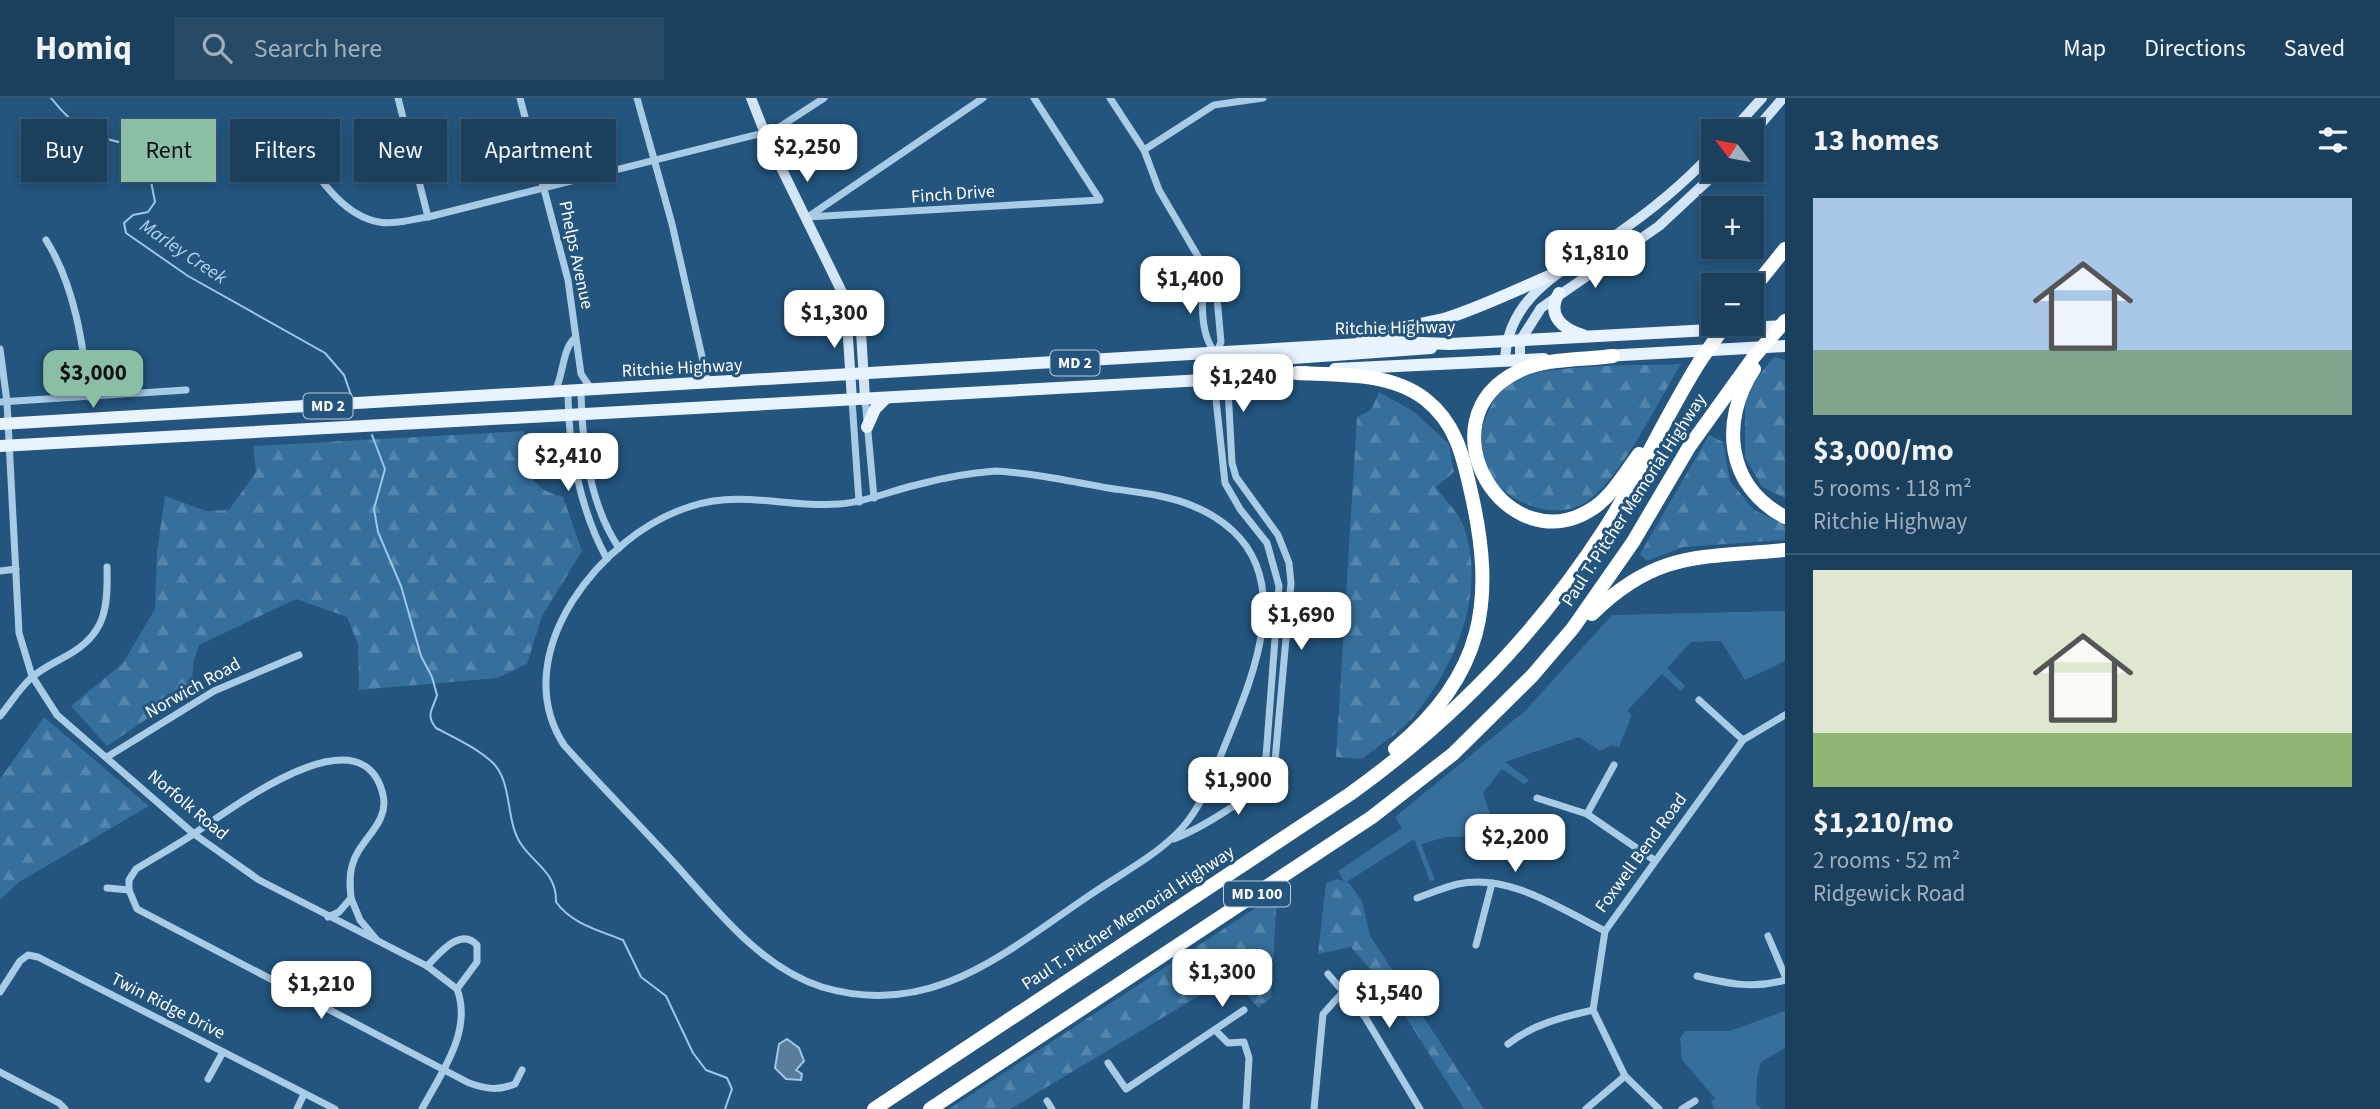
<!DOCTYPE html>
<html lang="en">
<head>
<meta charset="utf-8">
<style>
  :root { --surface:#1a405e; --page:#274b67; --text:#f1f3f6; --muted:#9fafbc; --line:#385973; --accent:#8abfa5 }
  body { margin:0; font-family:"Source Sans 3",sans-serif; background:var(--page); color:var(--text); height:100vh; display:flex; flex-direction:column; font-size:26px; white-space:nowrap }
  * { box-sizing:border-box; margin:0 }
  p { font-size:23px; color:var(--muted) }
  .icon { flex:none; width:38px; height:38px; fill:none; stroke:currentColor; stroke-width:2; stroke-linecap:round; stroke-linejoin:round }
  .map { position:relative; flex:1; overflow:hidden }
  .details { display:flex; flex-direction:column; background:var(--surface); width:595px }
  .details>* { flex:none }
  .banner { position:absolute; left:21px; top:21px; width:665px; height:63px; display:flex; gap:14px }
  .needle { width:46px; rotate:302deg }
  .controls { position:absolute; left:1701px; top:21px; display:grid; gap:14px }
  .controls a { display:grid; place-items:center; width:63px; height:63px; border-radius:0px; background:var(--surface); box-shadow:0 4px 10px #0003,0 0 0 2px var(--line); font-size:35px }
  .price { position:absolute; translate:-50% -60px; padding:0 16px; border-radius:14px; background:#fff; color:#222; font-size:23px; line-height:46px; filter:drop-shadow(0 2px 4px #0008) }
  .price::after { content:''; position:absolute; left:50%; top:42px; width:21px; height:16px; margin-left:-10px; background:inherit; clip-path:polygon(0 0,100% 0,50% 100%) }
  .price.selected { background:var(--accent); color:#111 }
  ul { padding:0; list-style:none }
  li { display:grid; align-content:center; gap:14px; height:371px; padding:0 28px }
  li+li { border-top:2px solid var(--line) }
  li span { display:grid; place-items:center; height:217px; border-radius:0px; color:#555 }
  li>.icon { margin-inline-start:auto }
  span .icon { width:126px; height:126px; fill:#fffc; stroke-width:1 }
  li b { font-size:30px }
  h2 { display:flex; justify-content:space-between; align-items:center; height:84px; padding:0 28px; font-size:30px }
  .tag { padding:0 24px; border-radius:0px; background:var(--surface); box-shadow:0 4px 10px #0003,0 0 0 2px var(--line); font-size:24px; line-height:63px }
  .tag.selected { background:var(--accent); color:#111 }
  header { display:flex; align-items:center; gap:42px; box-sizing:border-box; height:98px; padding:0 35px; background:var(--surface); border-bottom:2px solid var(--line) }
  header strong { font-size:33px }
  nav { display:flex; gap:38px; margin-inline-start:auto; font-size:24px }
  .search { width:490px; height:63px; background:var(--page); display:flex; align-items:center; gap:18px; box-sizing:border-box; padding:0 24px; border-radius:0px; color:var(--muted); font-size:26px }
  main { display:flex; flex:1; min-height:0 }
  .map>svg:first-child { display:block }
  .forest { fill:url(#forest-firs) }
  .green { fill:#366f9c }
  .water { fill:#587c99; stroke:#9cc7e7; stroke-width:2 }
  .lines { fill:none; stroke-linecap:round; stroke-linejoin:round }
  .stream { stroke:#9cc7e7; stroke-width:2 }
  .minor { stroke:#a8cbe6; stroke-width:7 }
  .secondary { stroke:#d2e5f5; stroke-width:10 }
  .primary { stroke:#e9f3fd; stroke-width:12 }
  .motorway { stroke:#fff; stroke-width:14 }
  .motorway-bridge { stroke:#fff; stroke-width:14 }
  .labels { text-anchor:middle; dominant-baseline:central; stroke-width:6; stroke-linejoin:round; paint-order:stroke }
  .shield { fill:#23557e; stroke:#bdccd8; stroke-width:2 }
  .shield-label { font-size:16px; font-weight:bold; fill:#fff }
  .street-label { font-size:18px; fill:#fff; stroke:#23557e }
  .water-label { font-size:19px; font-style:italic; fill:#b3d5ee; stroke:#23557e }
</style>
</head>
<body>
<header>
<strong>Homiq</strong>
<div class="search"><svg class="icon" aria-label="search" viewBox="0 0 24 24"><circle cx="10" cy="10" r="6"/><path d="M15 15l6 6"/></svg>Search here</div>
<nav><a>Map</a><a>Directions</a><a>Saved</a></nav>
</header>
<main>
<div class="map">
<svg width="1785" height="1011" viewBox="0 0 1785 1011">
  <defs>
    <pattern id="forest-firs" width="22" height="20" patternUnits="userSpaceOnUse" patternTransform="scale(1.75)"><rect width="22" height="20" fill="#366f9c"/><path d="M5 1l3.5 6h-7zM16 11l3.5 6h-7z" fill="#5485ab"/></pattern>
  </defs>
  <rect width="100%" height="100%" fill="#23557e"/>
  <!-- forest -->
  <g class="forest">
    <polygon points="1774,259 1785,262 1785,400 1762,389 1745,359 1745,302 1757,280"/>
    <path d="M1681,266c-24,39 -54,103 -88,133 -38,34 -111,-2 -113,-51 0,-13 4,-25 9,-36 4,-10 13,-23 23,-29 32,-18 129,-15 169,-17z"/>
    <path d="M1379,294l34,19 36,33 5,28 -18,15c8,12 23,26 28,40 23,65 -9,141 -52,191 -13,15 -34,28 -50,41l-26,-2 21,-340 14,-7z"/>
    <path d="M524,333c4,36 -1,55 39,66l19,54 -40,65 -15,48 -30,14 -138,12 -1,-46 -11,-27 -51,-18 -97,46 -5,15 -3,29 -84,57 -36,-40 52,-43 32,-54 2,-57 8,-56 41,15 23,-1 27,-38 -3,-26z"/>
    <polygon points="1709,337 1723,344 1730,383 1754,412 1785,426 1785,442 1683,449 1647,463 1640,456"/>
    <polygon points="44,619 149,708 19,784 0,802 0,681"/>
    <polygon points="1337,781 1349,785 1362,803 1370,838 1484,1011 1464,1011 1392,897 1351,849 1318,856 1326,785"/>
    <polygon points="1277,796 1271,900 1258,910 1232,878 1010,1011 949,1011"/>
  </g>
  <!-- green -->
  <g class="green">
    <polygon points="1785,513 1785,563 1745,582 1721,543 1691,544 1667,570 1685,588 1681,593 1662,576 1627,613 1632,617 1619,649 1612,647 1600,653 1579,639 1505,664 1529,682 1524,686 1502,671 1483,695 1498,738 1446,739 1421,746 1435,782 1430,783 1414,741 1345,785 1338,773 1402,730 1395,719 1526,612 1612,517"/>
    <polygon points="1785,913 1785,950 1761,964 1757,979 1756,1006 1761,1011 1714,1011 1711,1003 1715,1000 1682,962 1680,940 1685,933 1730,933"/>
  </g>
  <!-- water -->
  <polygon class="water" points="787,941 799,950 804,963 796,972 802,976 801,982 786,981 775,970 779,946"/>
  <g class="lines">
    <!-- stream -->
    <g class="stream">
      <path d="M51,0c26,33 43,40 83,47l14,21 7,36 -7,10 -15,3 -9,8 2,10 62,43 137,77 19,22 7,20"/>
      <path d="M372,337l13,34 -11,40 4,23 23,54 20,70 11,21 5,18c-4,15 -12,19 -1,33 19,10 41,20 56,34 21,19 13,59 29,82 14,21 36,29 35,58 16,22 42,28 67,38l18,37 25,19 27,57 13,17 21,8 5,11 -7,20"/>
    </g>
    <!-- minor -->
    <g class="minor">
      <polyline points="398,0 428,119"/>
      <polyline points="520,0 568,182 581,276 592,292"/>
      <polyline points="637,0 672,126 708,285"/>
      <polyline points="1110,0 1144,52 1214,7 1263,0"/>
      <path d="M289,38c24,31 49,79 90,86 15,3 34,-3 49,-5l347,-87 49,-32"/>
      <polyline points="1144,52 1159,92 1216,189 1221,244 1216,256 1219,281 1215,292 1225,385 1240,411 1267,445 1279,488 1266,659 1252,675 1240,674 1217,664"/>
      <polyline points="807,119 1100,102 1034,0"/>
      <polyline points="808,119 983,0"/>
      <path d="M46,142c29,46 37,104 43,157"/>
      <path d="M1205,170c-3,27 -7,65 11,86"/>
      <path d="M0,251l7,53 12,231 13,43 25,39 137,119 65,46 168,86 30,23c16,42 -16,84 -35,120"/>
      <path d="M555,293c9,-17 7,-42 20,-53"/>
      <path d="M568,294c0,56 12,118 39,167"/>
      <path d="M581,294c1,52 8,112 38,156"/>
      <polyline points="865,301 874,400"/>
      <polyline points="852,302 859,404"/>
      <polyline points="0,304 186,292"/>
      <path d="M995,373c38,2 75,10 113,17 28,4 59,7 85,18 15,6 28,14 40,25 60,56 18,150 -8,214 -11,27 -22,60 -43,83 -24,27 -62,46 -92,67 -85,57 -158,125 -268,92 -66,-21 -111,-85 -157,-134 -33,-36 -68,-71 -101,-108 -59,-91 38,-212 128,-239 50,-16 97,2 147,-2 28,-2 51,-13 77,-19 26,-7 52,-12 79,-14z"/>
      <polyline points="0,473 16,471"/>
      <polyline points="1699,602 1743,642"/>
      <path d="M0,618c10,-12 19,-27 31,-38 10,-9 25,-16 37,-23 38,-21 40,-48 39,-88"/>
      <polyline points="107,659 214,593 299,557"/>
      <polyline points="1213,674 1249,685 1263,679 1275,663 1291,485 1289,465 1278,437 1236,379 1232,365 1228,291 1220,282"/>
      <polyline points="1537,700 1587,716 1654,762"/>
      <polyline points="1587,716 1614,667"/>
      <path d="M1174,741c27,-11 76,-40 94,-63"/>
      <path d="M107,790l22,2v-10l7,-11c19,-12 40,-23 59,-36 37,-25 168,-125 188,-38 7,29 -25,45 -31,71 -3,10 -2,21 -1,32"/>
      <path d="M129,792l8,19 332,174c18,6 28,8 46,1l7,-14"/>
      <path d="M1417,800c14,-5 28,-11 41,-14 51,-11 103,25 147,47"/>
      <polyline points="328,819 339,814 351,800 360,822 376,841"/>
      <polyline points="1768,838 1785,878"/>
      <polyline points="1476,847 1492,785"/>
      <path d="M427,868c13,-13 33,-39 50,-21v17l-20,27"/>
      <polyline points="1328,876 1365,919 1420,1011"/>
      <path d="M1697,878c32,8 56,13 88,4"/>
      <polyline points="0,894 20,863 28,857 38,859 335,1011"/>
      <polyline points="1215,932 1228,945 1244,944 1249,960 1246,1011"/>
      <path d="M1508,946c25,-20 55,-27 85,-34"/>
      <polyline points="1108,965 1126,991 1244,912"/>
      <polyline points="0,974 59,1005 65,1011"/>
      <polyline points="208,981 223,954"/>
      <polyline points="1047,1003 1052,1011"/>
      <polyline points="297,1011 304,996"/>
      <polyline points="1314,1011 1323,916 1343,894"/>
      <polyline points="1586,1011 1625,978"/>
      <polyline points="1659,1011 1625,978 1593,912 1605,833 1743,642 1785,617"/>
      <polyline points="1682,1011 1695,1003"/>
    </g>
    <!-- secondary -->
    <g class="secondary">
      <polyline points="751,0 768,43 861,233 865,301"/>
      <polyline points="1732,33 1762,0"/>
      <polyline points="1752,36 1783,0"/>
      <polyline points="846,209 852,302"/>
      <polyline points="1520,262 1520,243 1541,210 1659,128 1719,72"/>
      <path d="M1505,263c2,-65 58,-90 106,-123 37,-25 72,-53 102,-86"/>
    </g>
    <!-- primary -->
    <g class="primary">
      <path d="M1559,195c-13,22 3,36 24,42"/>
      <path d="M1358,246c18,-14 64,-19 89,-26 37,-12 71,-29 107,-44"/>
      <polyline points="1604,258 1785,248"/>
      <polyline points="1335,271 1544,261"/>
      <polyline points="1219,281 1229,268 1237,264 1431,250"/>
      <polyline points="0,326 1395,244 1450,246 1785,228"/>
      <polyline points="867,329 875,311 886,300"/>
      <polyline points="0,348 1259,279 1306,274"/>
    </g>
    <!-- motorway -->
    <g class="motorway">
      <polyline points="1752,192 1785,151"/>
      <path d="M1613,258c-29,4 -68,2 -94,15 -101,48 -12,197 76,136 18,-13 31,-35 44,-53"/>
      <path d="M1754,271c-35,53 -27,118 31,148"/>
      <path d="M1297,275c43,2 93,-1 128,26 31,24 38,57 46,93 25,109 13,183 -76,257"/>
      <path d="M1592,516c65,-64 110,-56 193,-64"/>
      <path d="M874,1011l476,-315c102,-73 188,-161 256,-267 34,-53 60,-112 94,-166"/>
      <polyline points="930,1011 1372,719 1453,656 1532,578 1573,530 1633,444 1689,349 1753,260"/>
    </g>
    <!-- motorway-bridge -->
    <g class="motorway-bridge">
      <polyline points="1753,260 1785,223"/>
      <polyline points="1700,263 1726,226"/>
    </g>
  </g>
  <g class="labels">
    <!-- shield labels -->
    <g class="shield">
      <rect x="1050.5" y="252.5" width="49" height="25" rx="5"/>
      <rect x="303.5" y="295.5" width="49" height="25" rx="5"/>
      <rect x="1224" y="783.5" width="66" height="25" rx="5"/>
    </g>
    <g class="shield-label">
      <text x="1075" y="265">MD 2</text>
      <text x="328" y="308">MD 2</text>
      <text x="1257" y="796">MD 100</text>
    </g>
    <!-- street labels -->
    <g class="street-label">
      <text transform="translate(953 96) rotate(-4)">Finch Drive</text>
      <text transform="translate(576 157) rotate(78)">Phelps Avenue</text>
      <text transform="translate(1395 230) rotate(-1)">Ritchie Highway</text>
      <text transform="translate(682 270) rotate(-3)">Ritchie Highway</text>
      <text transform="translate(1634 402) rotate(-57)">Paul T. Pitcher Memorial Highway</text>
      <text transform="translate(193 590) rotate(-29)">Norwich Road</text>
      <text transform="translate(188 707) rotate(40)">Norfolk Road</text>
      <text transform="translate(1641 755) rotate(-54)">Foxwell Bend Road</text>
      <text transform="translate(1128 820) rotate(-33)">Paul T. Pitcher Memorial Highway</text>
      <text transform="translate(168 908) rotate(27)">Twin Ridge Drive</text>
    </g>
    <!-- water labels -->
    <g class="water-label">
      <text transform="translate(183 154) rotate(34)">Marley Creek</text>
    </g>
  </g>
</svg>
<div class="controls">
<a><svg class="needle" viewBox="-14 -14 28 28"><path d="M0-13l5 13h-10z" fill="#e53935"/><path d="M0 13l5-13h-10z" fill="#9fafbc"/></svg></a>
<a>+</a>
<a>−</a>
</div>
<b class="price" style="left:807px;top:86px">$2,250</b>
<b class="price" style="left:1595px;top:192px">$1,810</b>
<b class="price" style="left:1190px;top:218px">$1,400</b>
<b class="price" style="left:834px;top:252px">$1,300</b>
<b class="price selected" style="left:93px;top:312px">$3,000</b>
<b class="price" style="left:1243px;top:316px">$1,240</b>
<b class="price" style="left:568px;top:395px">$2,410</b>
<b class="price" style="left:1301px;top:554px">$1,690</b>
<b class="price" style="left:1238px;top:719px">$1,900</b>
<b class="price" style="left:1515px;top:776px">$2,200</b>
<b class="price" style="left:1222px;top:911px">$1,300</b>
<b class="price" style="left:321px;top:923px">$1,210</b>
<b class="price" style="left:1389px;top:932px">$1,540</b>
<div class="banner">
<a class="tag">Buy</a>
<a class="tag selected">Rent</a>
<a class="tag">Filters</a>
<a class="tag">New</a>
<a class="tag">Apartment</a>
</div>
</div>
<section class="details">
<h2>13 homes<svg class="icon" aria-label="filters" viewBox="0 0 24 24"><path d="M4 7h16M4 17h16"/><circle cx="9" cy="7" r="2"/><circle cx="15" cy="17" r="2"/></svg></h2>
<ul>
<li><span style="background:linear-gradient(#a9c7e8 70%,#7fa58c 0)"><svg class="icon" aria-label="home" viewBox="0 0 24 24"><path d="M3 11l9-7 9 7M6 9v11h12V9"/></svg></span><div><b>$3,000/mo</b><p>5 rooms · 118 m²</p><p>Ritchie Highway</p></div></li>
<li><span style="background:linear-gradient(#dfe7d0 75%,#8fb573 0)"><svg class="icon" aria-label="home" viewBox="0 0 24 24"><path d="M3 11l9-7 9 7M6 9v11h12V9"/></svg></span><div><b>$1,210/mo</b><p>2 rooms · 52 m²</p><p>Ridgewick Road</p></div></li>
</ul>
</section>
</main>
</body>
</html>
